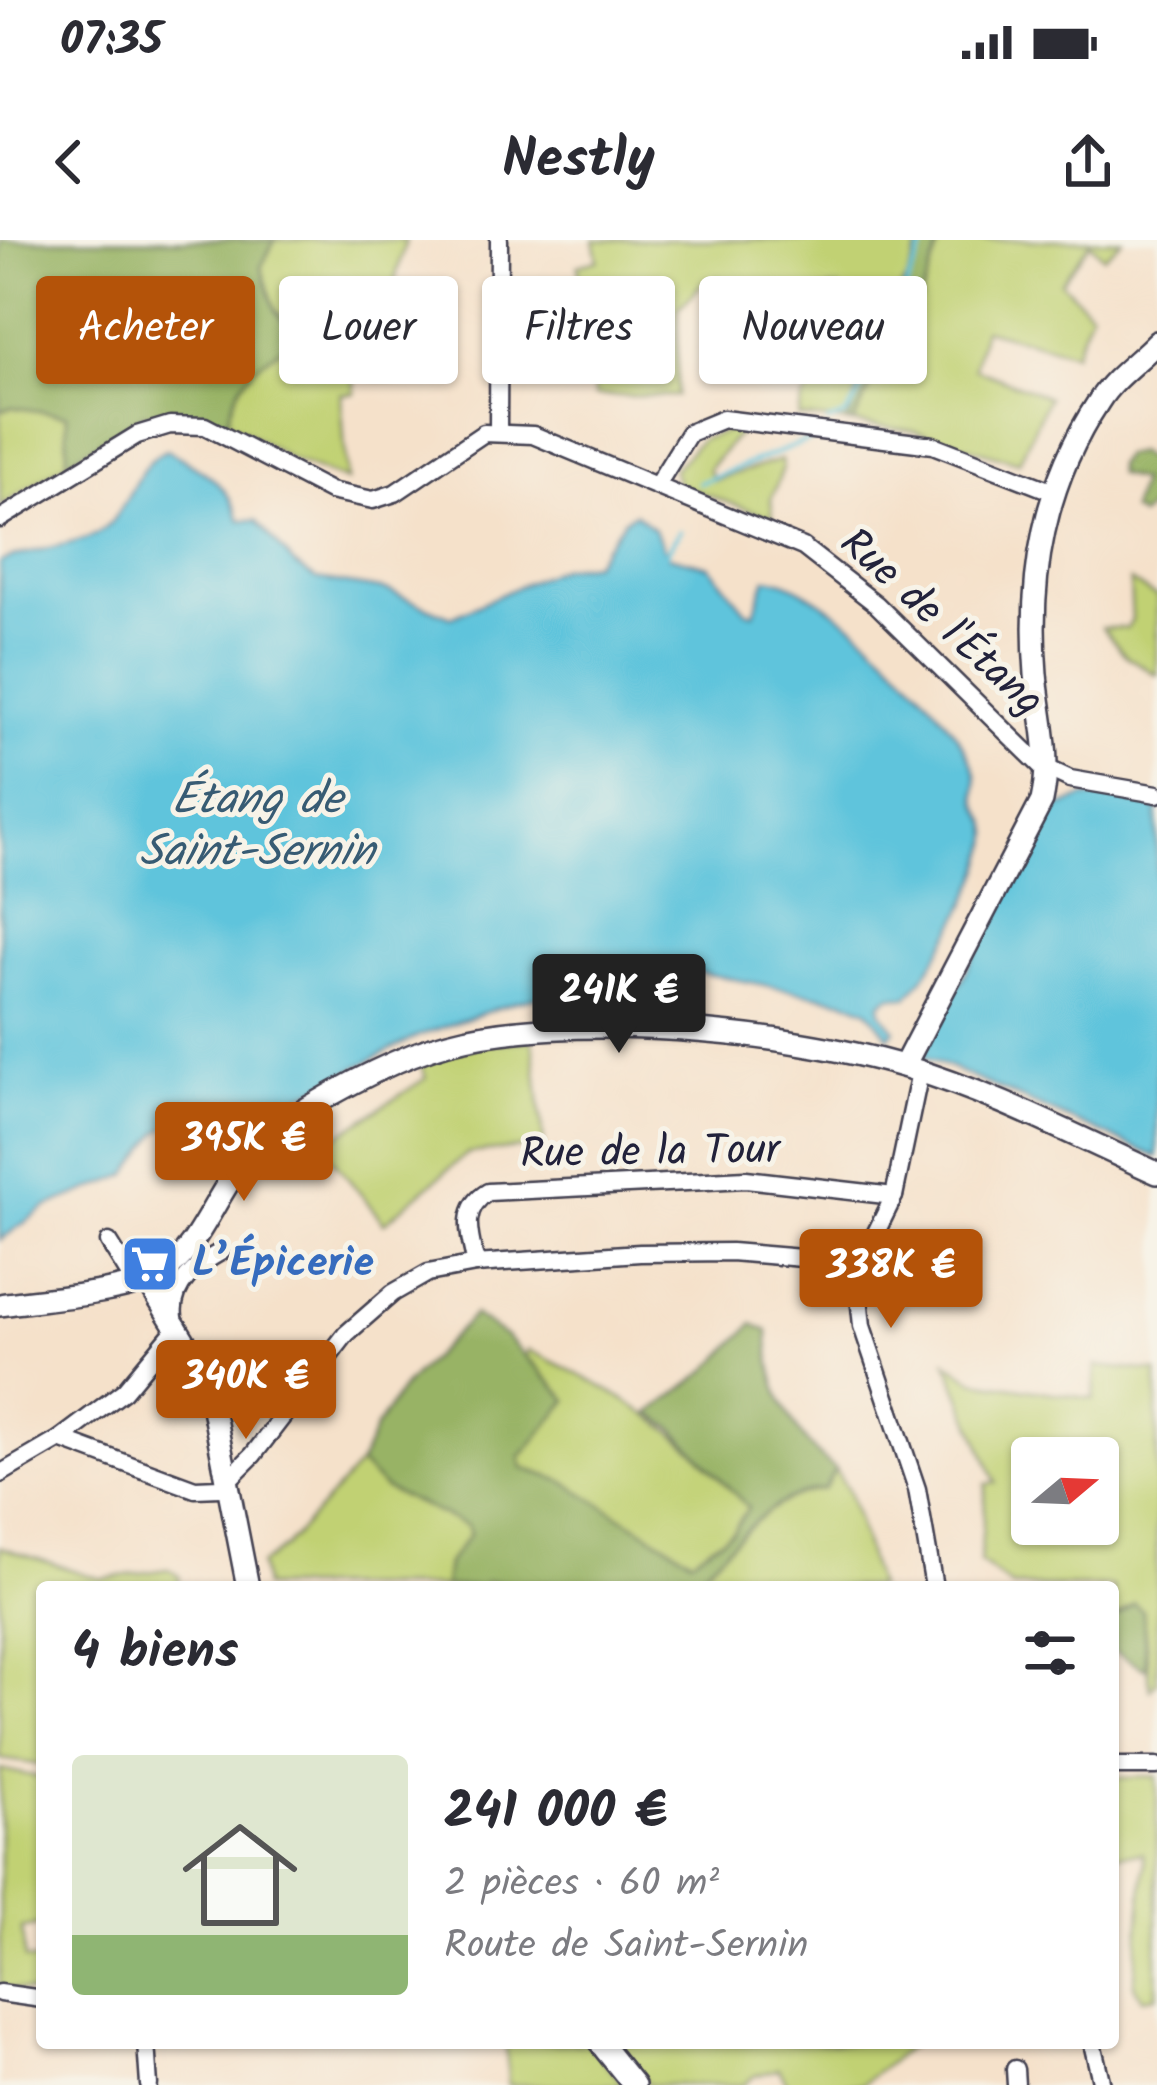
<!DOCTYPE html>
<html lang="fr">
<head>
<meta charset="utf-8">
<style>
  :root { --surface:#fff; --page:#f2f2f3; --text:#2b2b33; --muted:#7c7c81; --line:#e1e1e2; --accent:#b45309 }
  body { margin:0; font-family:Kalam,sans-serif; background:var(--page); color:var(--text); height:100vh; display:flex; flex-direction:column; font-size:45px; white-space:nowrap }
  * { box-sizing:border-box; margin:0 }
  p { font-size:39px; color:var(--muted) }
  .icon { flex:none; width:66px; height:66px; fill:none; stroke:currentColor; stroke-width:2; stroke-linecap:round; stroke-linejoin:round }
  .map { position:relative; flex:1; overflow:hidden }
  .drawer { position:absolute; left:36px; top:1341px; width:1083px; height:468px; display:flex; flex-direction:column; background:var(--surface); border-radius:12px; box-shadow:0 3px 9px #0004 }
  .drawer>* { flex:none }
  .banner { position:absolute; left:36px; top:36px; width:1086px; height:108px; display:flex; gap:24px }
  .needle { width:78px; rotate:71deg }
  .buttons { position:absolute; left:1011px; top:1197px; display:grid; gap:24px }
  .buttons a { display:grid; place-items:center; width:108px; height:108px; border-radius:12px; background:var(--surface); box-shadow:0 3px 9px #0004; font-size:60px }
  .price { position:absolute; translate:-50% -102px; padding:0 27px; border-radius:12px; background:var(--accent); color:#fff; font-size:39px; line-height:78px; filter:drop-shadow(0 3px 6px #0008) }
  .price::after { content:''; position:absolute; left:50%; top:72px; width:36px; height:27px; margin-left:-18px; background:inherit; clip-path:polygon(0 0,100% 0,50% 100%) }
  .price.active { background:#222; color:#fff }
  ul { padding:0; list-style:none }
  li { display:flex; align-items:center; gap:36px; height:300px; padding:0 36px }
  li+li { border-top:3px solid var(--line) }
  li span { display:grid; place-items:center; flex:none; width:336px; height:240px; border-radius:12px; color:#555 }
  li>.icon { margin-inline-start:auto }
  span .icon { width:144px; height:144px; fill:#fffc; stroke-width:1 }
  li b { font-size:51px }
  h2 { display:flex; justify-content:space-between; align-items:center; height:144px; padding:0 36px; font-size:51px }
  .chip { padding:0 42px; border-radius:12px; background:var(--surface); box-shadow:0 3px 9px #0004; font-size:42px; line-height:108px }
  .chip.active { background:var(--accent); color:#fff }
  .status { display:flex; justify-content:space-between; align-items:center; height:84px; padding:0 60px; background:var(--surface); direction:ltr }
  .status svg { height:33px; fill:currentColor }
  header { display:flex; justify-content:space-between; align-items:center; height:156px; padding:0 36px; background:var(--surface); font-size:54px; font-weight:700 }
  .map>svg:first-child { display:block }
  .green { fill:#c1d173; stroke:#727a57; stroke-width:3; fill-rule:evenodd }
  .forest { fill:#98b365; stroke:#5d6a50; stroke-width:3 }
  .water { fill:#5ec4dc; stroke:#40738c; stroke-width:3 }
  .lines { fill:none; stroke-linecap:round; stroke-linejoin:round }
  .stream { stroke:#5ec4dc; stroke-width:4.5 }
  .minor-casing { stroke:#423f50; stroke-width:21 }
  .tertiary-casing { stroke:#423f50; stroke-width:26 }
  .minor { stroke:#fff; stroke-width:16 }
  .tertiary { stroke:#fff; stroke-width:21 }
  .labels { text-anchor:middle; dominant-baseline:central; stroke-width:10; stroke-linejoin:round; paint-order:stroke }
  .street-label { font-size:42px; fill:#22223b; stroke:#f7f3e8 }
  .shop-label { font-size:42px; font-weight:bold; fill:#366cbe; stroke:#f7f3e8; text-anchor:start }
  .water-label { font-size:45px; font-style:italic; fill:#375b73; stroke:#f7f3e8 }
</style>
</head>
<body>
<div class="status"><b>07:35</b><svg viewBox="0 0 49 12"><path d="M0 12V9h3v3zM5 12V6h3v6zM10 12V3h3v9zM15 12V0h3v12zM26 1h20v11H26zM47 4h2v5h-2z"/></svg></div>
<header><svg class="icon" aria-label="back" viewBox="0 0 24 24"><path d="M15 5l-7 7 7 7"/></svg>Nestly<svg class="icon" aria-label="share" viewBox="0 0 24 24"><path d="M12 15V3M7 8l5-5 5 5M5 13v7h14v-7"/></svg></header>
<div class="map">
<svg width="1157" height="1845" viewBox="0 0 1157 1845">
  <rect width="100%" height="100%" fill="#f7f3e8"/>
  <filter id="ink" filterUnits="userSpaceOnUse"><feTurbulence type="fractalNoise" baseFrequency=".00833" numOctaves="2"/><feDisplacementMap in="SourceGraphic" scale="24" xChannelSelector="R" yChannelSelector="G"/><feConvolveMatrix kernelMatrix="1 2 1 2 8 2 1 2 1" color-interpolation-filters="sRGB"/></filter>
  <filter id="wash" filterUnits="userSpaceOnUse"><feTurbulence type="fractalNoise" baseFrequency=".004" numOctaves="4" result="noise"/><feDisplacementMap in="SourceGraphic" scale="48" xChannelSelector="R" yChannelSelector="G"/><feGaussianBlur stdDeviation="2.7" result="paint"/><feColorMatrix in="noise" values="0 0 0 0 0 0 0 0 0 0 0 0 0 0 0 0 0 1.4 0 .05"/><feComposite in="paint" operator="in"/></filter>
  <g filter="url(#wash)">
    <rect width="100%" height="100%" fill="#f5e1ca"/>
    <!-- green -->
    <g class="green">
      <path d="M275,0h131l-16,58 33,8 -10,76 -60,-5 2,16 -14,1 6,87 -55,-21 -64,-39c5,-32 28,-65 58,-76v-24l-10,-10 -15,-44z"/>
      <polygon points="594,0 921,0 908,38 885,72 847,182 798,177 803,159 838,108 840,48 727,60 720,38 705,41 678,69 677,156 595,156 578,25 598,20"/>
      <polygon points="941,0 1122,0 1104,17 1090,3 1061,42 1091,72 1074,113 984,89 974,128 1048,157 1019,222 914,191 853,183 902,81 920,60"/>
      <polygon points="12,167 67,175 67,222 0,267 0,170"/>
      <polygon points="745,186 708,229 714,240 781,220 783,228 771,259 773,278 678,245 673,230 701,199"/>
      <polygon points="1130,341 1157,357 1157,435 1125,415 1102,388 1127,388 1132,379"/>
      <polygon points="533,800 544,906 468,913 384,983 322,906 426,838 420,824 477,804"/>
      <path d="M528,1110c86,39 161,82 220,158l-15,23 -42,29 -128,-79 -40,-13 -3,-10 48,-58 -43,-45z"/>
      <path d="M947,1122l28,19 119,18 2,-33 61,6v310l-7,7 -7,-78 -9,-7 -21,15v-32h-101l-32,-25 6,-78 10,-1zM1032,1218h66v66h-66z"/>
      <polygon points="360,1224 384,1248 467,1286 471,1294 447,1324 444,1347 264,1347 260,1325 285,1307"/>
      <path d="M835,1229l14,23 28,95h-192c44,-38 79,-91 139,-98z"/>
      <polygon points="0,1307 101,1339 168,1329 179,1336 179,1347 42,1347 42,1525 0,1519"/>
      <polygon points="0,1529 42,1538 42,1684 22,1689 25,1719 42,1722 42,1754 0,1747"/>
      <polygon points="1157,1537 1157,1756 1143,1758 1134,1746 1145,1623 1143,1613 1113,1615 1113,1538"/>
      <polygon points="506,1803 589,1803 624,1845 508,1845"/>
      <polygon points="613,1803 914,1803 861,1845 788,1845 779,1829 754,1836 744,1845 648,1845"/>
    </g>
    <!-- forest -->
    <g class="forest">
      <path d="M0,0h275l-14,27 15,44 17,19 2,10c-35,20 -60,39 -67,81l-84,-7 -77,48v-47l-55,-8 -12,3z"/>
      <polygon points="921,0 941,0 920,61 902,81 853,183 847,182 885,72 908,38"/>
      <polygon points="550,102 563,105 564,147 511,142 513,107"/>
      <polygon points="1137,212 1157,227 1157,272 1150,268 1140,276 1131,270 1140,241 1117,234 1116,225 1124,215"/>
      <path d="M474,1075l31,21 63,64 -48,58 3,10 40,13 128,78 42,-28 15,-23 -74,-79 -24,-16 57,-42 46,-47 15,7c0,55 24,105 67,138l-11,20c-62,7 -92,61 -139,98l-199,-5 -5,5h-37l3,-23 23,-30 -3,-8 -83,-38 -24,-24 16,-37 28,-41z"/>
      <polygon points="1134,1364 1143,1371 1146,1429 1113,1411 1113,1379"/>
    </g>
    <!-- water -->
    <g class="water">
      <path d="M167,210c35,20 60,31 73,70h16l38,44 22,15 70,11 65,27 109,-49 33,-5 32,-44 10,-6 19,16 14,27 41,10 37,45 8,2 12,-35c59,4 195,139 210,196 2,8 -1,20 1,27 3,12 13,18 13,33 0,36 -57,138 -83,163l-17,-1 -9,7v9l14,18 -6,7 -21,-27 -21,-9 -150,-29 -32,9 -61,2 -89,19 -97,34 -119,61 -118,21 -23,15 -31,42 -81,32 -46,33v-678c28,-13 82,-17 101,-31 28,-19 35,-71 66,-81z"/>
      <polygon points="1085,557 1113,557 1157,568 1157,917 922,816 1049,571"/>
    </g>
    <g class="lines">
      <!-- stream -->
      <g class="stream">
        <polyline points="828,182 845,176 858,157 872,114 889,90 890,70 903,54 926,0"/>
        <polyline points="699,243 815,198"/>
        <polyline points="664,317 680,291"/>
      </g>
    </g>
  </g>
  <g filter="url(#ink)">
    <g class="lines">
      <!-- minor casing -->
      <g class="minor-casing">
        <g id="minor">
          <polyline points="498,191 499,0"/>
          <polyline points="657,245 689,193 723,179 933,205 1051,251"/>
          <polyline points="0,279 137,195 170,185 205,186 330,251 373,260 395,253 484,193 533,195 803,307 876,364 1040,525 1070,539 1157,554"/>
          <polyline points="920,832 894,956 861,1023 858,1046 862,1086 917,1249 934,1347"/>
          <polyline points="109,1002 134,1042"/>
          <path d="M476,1024c-6,-27 -17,-55 12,-72l258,-13 148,17"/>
          <path d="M174,1077c-4,-32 23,-52 48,-66"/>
          <polyline points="60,1199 124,1151 178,1086"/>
          <polyline points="0,1234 60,1199 195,1249 220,1248 253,1215 346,1094 393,1053 428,1033 476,1024 640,1013 731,1012 861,1023"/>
          <polyline points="1113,1526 1157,1526"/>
          <polyline points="0,1753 42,1759"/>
          <polyline points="146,1803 149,1845"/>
          <polyline points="1092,1803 1102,1845"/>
          <polyline points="1015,1829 1016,1845"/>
        </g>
      </g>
      <!-- tertiary casing -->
      <g class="tertiary-casing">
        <g id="tertiary">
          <path d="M904,826l138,-265c10,-46 -2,-82 -6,-127 -8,-99 8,-190 63,-273 15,-24 39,-39 58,-59"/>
          <polyline points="147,1040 207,1138 248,1347"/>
          <path d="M0,1065c44,-7 122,-10 160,-31 49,-28 60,-112 125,-152 48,-30 108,-64 163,-79 120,-32 339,-12 458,24 87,26 169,69 251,106"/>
          <polyline points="600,1803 634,1845"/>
        </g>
      </g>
      <!-- minor -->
      <use href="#minor" class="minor"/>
      <!-- tertiary -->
      <use href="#tertiary" class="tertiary"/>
    </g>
  </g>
  <!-- icons -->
  <defs>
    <g id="supermarket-square" transform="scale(3)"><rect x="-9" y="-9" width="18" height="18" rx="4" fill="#3f7fe0" stroke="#f7f3e8"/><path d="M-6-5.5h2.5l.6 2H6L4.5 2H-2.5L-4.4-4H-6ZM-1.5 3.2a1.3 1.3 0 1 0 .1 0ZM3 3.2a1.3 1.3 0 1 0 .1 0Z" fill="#fff"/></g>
  </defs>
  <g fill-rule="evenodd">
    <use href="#supermarket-square" x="150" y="1024"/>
  </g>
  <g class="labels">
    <!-- street labels -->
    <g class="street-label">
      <text transform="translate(941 383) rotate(42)">Rue de l'Étang</text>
      <text transform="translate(650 913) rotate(-1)">Rue de la Tour</text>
    </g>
    <!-- shop labels -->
    <g class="shop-label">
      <text x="192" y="1024">L’Épicerie</text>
    </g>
    <!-- water labels -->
    <g class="water-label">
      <text x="257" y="561">Étang de<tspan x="257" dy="52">Saint-Sernin</tspan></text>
    </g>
  </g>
</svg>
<div class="buttons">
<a><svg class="needle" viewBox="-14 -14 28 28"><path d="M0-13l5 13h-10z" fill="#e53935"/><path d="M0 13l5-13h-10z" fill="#7c7c81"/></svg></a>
</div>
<b class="price active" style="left:619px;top:816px">241K €</b>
<b class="price" style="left:244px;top:964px">395K €</b>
<b class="price" style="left:891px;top:1091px">338K €</b>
<b class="price" style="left:246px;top:1202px">340K €</b>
<div class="banner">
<a class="chip active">Acheter</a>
<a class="chip">Louer</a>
<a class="chip">Filtres</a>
<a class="chip">Nouveau</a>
</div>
<section class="drawer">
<h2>4 biens<svg class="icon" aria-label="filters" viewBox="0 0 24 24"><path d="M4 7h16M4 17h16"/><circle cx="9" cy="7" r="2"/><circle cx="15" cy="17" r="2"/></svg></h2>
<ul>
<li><span style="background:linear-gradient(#dfe7d0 75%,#8fb573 0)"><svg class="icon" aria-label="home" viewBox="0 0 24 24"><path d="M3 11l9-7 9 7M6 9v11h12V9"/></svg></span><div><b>241 000 €</b><p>2 pièces · 60 m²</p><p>Route de Saint-Sernin</p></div></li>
</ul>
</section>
</div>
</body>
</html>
